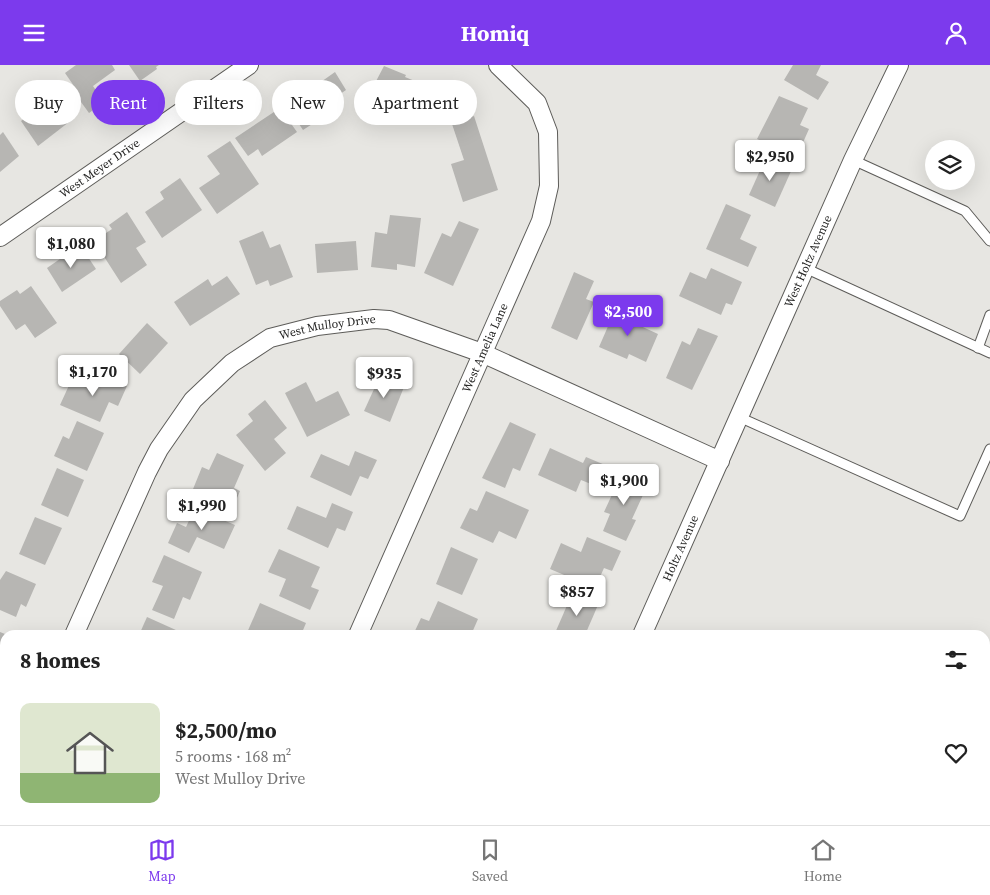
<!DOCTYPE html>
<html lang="en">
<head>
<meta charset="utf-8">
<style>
  :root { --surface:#fff; --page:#f6f6f6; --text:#222; --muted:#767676; --line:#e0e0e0; --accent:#7c3aed }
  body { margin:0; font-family:"Source Serif 4",serif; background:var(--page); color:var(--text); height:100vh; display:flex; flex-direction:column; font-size:19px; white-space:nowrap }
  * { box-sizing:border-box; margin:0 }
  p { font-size:16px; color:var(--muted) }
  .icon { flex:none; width:28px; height:28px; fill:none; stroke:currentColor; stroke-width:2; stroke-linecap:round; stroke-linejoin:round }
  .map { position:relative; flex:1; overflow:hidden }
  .drawer { position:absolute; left:0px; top:565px; width:990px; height:195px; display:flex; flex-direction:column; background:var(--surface); border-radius:15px 15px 0 0; box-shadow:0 5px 20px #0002 }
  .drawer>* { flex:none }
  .guide { position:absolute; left:15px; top:15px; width:500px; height:45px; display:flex; gap:10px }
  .tools { position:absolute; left:925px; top:75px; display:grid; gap:10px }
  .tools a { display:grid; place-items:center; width:50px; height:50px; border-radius:50%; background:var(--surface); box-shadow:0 5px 20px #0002; font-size:25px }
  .price { position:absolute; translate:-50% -42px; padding:0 11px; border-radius:5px; background:#fff; color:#222; font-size:16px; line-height:32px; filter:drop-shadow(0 1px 2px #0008) }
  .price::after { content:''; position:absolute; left:50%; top:30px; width:15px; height:11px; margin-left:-8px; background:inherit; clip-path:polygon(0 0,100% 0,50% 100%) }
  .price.active { background:var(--accent); color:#fff }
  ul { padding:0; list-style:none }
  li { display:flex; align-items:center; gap:15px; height:125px; padding:0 20px }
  li span { display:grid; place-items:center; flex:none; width:140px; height:100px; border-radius:10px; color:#555 }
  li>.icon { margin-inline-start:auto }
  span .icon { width:60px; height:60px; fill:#fffc; stroke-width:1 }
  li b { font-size:21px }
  h2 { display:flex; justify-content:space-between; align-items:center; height:60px; padding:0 20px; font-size:21px }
  .pill { padding:0 18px; border-radius:22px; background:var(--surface); box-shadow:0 5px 20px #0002; font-size:18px; line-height:45px }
  .pill.active { background:var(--accent); color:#fff }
  header { display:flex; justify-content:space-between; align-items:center; height:65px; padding:0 20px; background:var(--accent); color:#fff; font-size:22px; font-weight:700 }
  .menu { display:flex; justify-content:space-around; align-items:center; height:70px; border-top:1px solid var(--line); background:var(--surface); font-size:14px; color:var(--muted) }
  .menu a { display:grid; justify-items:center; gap:2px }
  .menu .active { color:var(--accent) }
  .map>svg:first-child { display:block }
  .building { fill:#b7b6b3 }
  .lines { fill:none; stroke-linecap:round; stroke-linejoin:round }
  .service-casing { stroke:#5d5c59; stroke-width:11 }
  .minor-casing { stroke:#5d5c59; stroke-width:20 }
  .service { stroke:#fff; stroke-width:9 }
  .minor { stroke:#fff; stroke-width:18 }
  .labels { text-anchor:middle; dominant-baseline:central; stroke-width:4.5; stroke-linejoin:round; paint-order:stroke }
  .street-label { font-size:12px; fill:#262625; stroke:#e7e6e2 }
</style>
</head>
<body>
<header><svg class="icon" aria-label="menu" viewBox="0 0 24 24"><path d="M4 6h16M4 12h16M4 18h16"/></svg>Homiq<svg class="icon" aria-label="person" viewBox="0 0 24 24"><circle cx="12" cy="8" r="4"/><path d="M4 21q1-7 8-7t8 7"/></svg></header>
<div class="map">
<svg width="990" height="760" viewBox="0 0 990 760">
  <rect width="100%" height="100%" fill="#e7e6e2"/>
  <!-- building -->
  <g class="building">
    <polygon points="76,0 112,0 115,5 93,21 104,37 89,48 73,26 76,24 65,8"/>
    <polygon points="129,0 159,0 156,2 157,4 140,16"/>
    <polygon points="793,0 821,0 816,10 829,17 818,35 784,15"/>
    <polygon points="384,1 406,10 405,12 427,21 426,24 454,38 442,60 404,43 396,59 367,45 378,25 373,22"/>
    <polygon points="335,7 346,25 331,35 337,43 303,65 287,41"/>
    <polygon points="779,31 808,43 800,60 809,64 797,91 757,74"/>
    <polygon points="52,34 69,57 38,81 21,56"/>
    <polygon points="280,43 297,67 262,91 258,84 248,91 235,73"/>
    <polygon points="474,51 498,125 463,137 451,99 464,95 452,59"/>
    <polygon points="3,67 19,91 0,107 0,70"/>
    <polygon points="230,76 259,119 217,149 199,123 220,109 207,91"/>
    <polygon points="766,92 792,104 775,142 749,130"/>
    <polygon points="180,113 202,145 162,173 145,147 164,134 160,127"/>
    <polygon points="726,139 751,150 740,174 757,182 748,202 706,184"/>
    <polygon points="127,147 146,177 136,183 147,200 121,218 94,176 112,164 109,160"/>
    <polygon points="390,150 421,153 415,202 397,199 397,205 371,202 375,167 387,169"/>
    <polygon points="459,156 479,164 453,221 424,208 442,168 451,172"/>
    <polygon points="263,166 270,183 280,179 293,212 270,221 268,215 256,220 239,176"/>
    <polygon points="356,176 358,205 317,208 315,179"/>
    <polygon points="80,180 96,204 62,227 47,203"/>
    <polygon points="711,203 742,217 732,240 726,238 721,250 679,231 690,207 706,214"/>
    <polygon points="574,207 594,216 586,234 594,237 577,275 551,263"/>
    <polygon points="227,211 240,229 190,261 174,237 208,214 212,221"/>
    <polygon points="31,221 57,258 35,273 25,259 16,265 0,241 0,236 17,225 20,229"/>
    <polygon points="616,243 637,252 634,258 658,269 646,297 629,289 627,294 599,282"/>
    <polygon points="147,258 168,278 140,309 119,289"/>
    <polygon points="698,263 718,271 692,325 666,313 682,276 690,280"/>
    <polygon points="95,309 127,321 118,341 109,337 100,357 60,340 71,316 89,323"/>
    <polygon points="380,311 404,322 390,357 364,346"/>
    <polygon points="306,317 316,337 338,326 350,350 307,372 285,328"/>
    <polygon points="265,335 287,363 274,374 286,388 265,406 236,370 253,356 248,349"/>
    <polygon points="77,356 104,368 87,406 54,391 63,371 69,374"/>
    <polygon points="510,357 536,369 520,406 513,403 505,423 482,413"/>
    <polygon points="550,383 583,398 586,392 605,400 596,421 581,415 576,427 538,410"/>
    <polygon points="355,386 377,395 368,414 360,411 351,431 310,412 321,389 349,401"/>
    <polygon points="217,388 244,400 234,423 240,426 231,447 191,429 202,402 209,405"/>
    <polygon points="57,403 84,415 68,452 41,440"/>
    <polygon points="622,408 648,419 632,454 636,455 626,476 603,466 610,449 604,447"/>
    <polygon points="486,426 529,445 516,474 499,466 493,478 460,463 470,443 477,446"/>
    <polygon points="332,438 353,447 345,466 337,463 328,483 287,464 297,441 326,453"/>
    <polygon points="195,443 235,460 224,484 197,472 189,488 168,478 177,458 186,462"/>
    <polygon points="35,452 62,463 45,500 19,489"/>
    <polygon points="587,472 621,486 612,506 604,503 595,523 550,504 561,478 581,487"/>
    <polygon points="451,482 478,494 462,530 436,519"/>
    <polygon points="279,484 320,502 311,522 319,525 310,545 279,531 286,514 268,507"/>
    <polygon points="164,490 202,507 190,535 183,532 174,554 152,545 163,521 152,517"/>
    <polygon points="6,506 36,519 26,542 21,539 16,552 0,545 0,515"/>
    <polygon points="572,529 598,540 585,570 559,570 555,568"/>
    <polygon points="438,536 478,554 471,570 447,570 440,567 438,570 413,570 421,553 429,556"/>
    <polygon points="260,538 306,558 301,570 246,570"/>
    <polygon points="147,552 187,570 139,570"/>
    <polygon points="0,567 5,569 3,594 0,592"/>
    <polygon points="985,664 990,666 990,686 985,697"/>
    <polygon points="46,755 76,755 74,760 57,760"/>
    <polygon points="331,755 347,755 354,758 329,760"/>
    <polygon points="459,755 489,755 493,757 492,760 457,760"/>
    <polygon points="661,755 716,755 714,760 658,760"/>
  </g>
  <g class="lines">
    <!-- service casing -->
    <g class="service-casing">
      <g id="service">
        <polyline points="853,95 965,146 990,176"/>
        <polyline points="805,203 990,288"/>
        <polyline points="978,283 990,250"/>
        <polyline points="739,352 960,451 990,384"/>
      </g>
    </g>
    <!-- minor casing -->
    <g class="minor-casing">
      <g id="minor">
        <path id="s1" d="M0,172l249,-172"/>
        <path id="s2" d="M74,570l73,-163 12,-23 34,-49 39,-37 38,-25 47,-12 57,-7 15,1 93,33 238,108"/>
        <path id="s3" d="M358,570l183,-414 8,-35 -1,-54 -11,-29 -39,-38"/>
        <path id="s4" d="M642,570l211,-475 46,-95"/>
        <polyline points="0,733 5,722"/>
        <polyline points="959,755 971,760"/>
        <polyline points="275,760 277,755"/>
        <polyline points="558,760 560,755"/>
        <polyline points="773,760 775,755"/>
      </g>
    </g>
    <!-- service -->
    <use href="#service" class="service"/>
    <!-- minor -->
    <use href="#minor" class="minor"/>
  </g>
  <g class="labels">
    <!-- street labels -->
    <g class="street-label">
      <text stroke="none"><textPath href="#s1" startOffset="121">West Meyer Drive</textPath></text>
      <text stroke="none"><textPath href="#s4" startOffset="409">West Holtz Avenue</textPath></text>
      <text stroke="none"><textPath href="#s2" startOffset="422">West Mulloy Drive</textPath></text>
      <text stroke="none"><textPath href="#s3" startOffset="314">West Amelia Lane</textPath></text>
      <text stroke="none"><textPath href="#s4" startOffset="95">Holtz Avenue</textPath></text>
    </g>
  </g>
</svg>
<div class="tools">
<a><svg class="icon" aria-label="layers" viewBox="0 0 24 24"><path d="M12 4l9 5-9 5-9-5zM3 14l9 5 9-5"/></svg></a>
</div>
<b class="price" style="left:770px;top:117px">$2,950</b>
<b class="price" style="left:71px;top:204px">$1,080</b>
<b class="price active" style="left:628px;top:272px">$2,500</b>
<b class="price" style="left:93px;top:332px">$1,170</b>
<b class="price" style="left:384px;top:334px">$935</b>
<b class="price" style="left:624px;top:441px">$1,900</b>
<b class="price" style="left:202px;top:466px">$1,990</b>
<b class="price" style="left:577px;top:552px">$857</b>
<div class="guide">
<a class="pill">Buy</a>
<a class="pill active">Rent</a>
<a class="pill">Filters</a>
<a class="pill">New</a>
<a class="pill">Apartment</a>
</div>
<section class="drawer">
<h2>8 homes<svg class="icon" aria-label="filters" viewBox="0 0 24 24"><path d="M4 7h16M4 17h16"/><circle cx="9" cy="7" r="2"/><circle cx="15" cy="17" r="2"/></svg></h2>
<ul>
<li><span style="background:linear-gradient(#dfe7d0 70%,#8fb573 0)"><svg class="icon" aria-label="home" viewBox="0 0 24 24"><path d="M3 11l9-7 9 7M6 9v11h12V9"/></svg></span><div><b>$2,500/mo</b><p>5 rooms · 168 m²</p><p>West Mulloy Drive</p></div><svg class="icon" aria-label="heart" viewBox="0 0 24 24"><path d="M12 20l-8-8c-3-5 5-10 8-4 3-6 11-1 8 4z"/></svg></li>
</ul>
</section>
</div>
<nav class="menu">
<a class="active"><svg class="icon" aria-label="map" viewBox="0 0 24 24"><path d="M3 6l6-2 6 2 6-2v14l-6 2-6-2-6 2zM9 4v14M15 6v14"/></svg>Map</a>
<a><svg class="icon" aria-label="saved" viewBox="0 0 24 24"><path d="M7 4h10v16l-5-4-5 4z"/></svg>Saved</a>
<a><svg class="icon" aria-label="home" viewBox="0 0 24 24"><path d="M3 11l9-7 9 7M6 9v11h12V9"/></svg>Home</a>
</nav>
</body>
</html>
